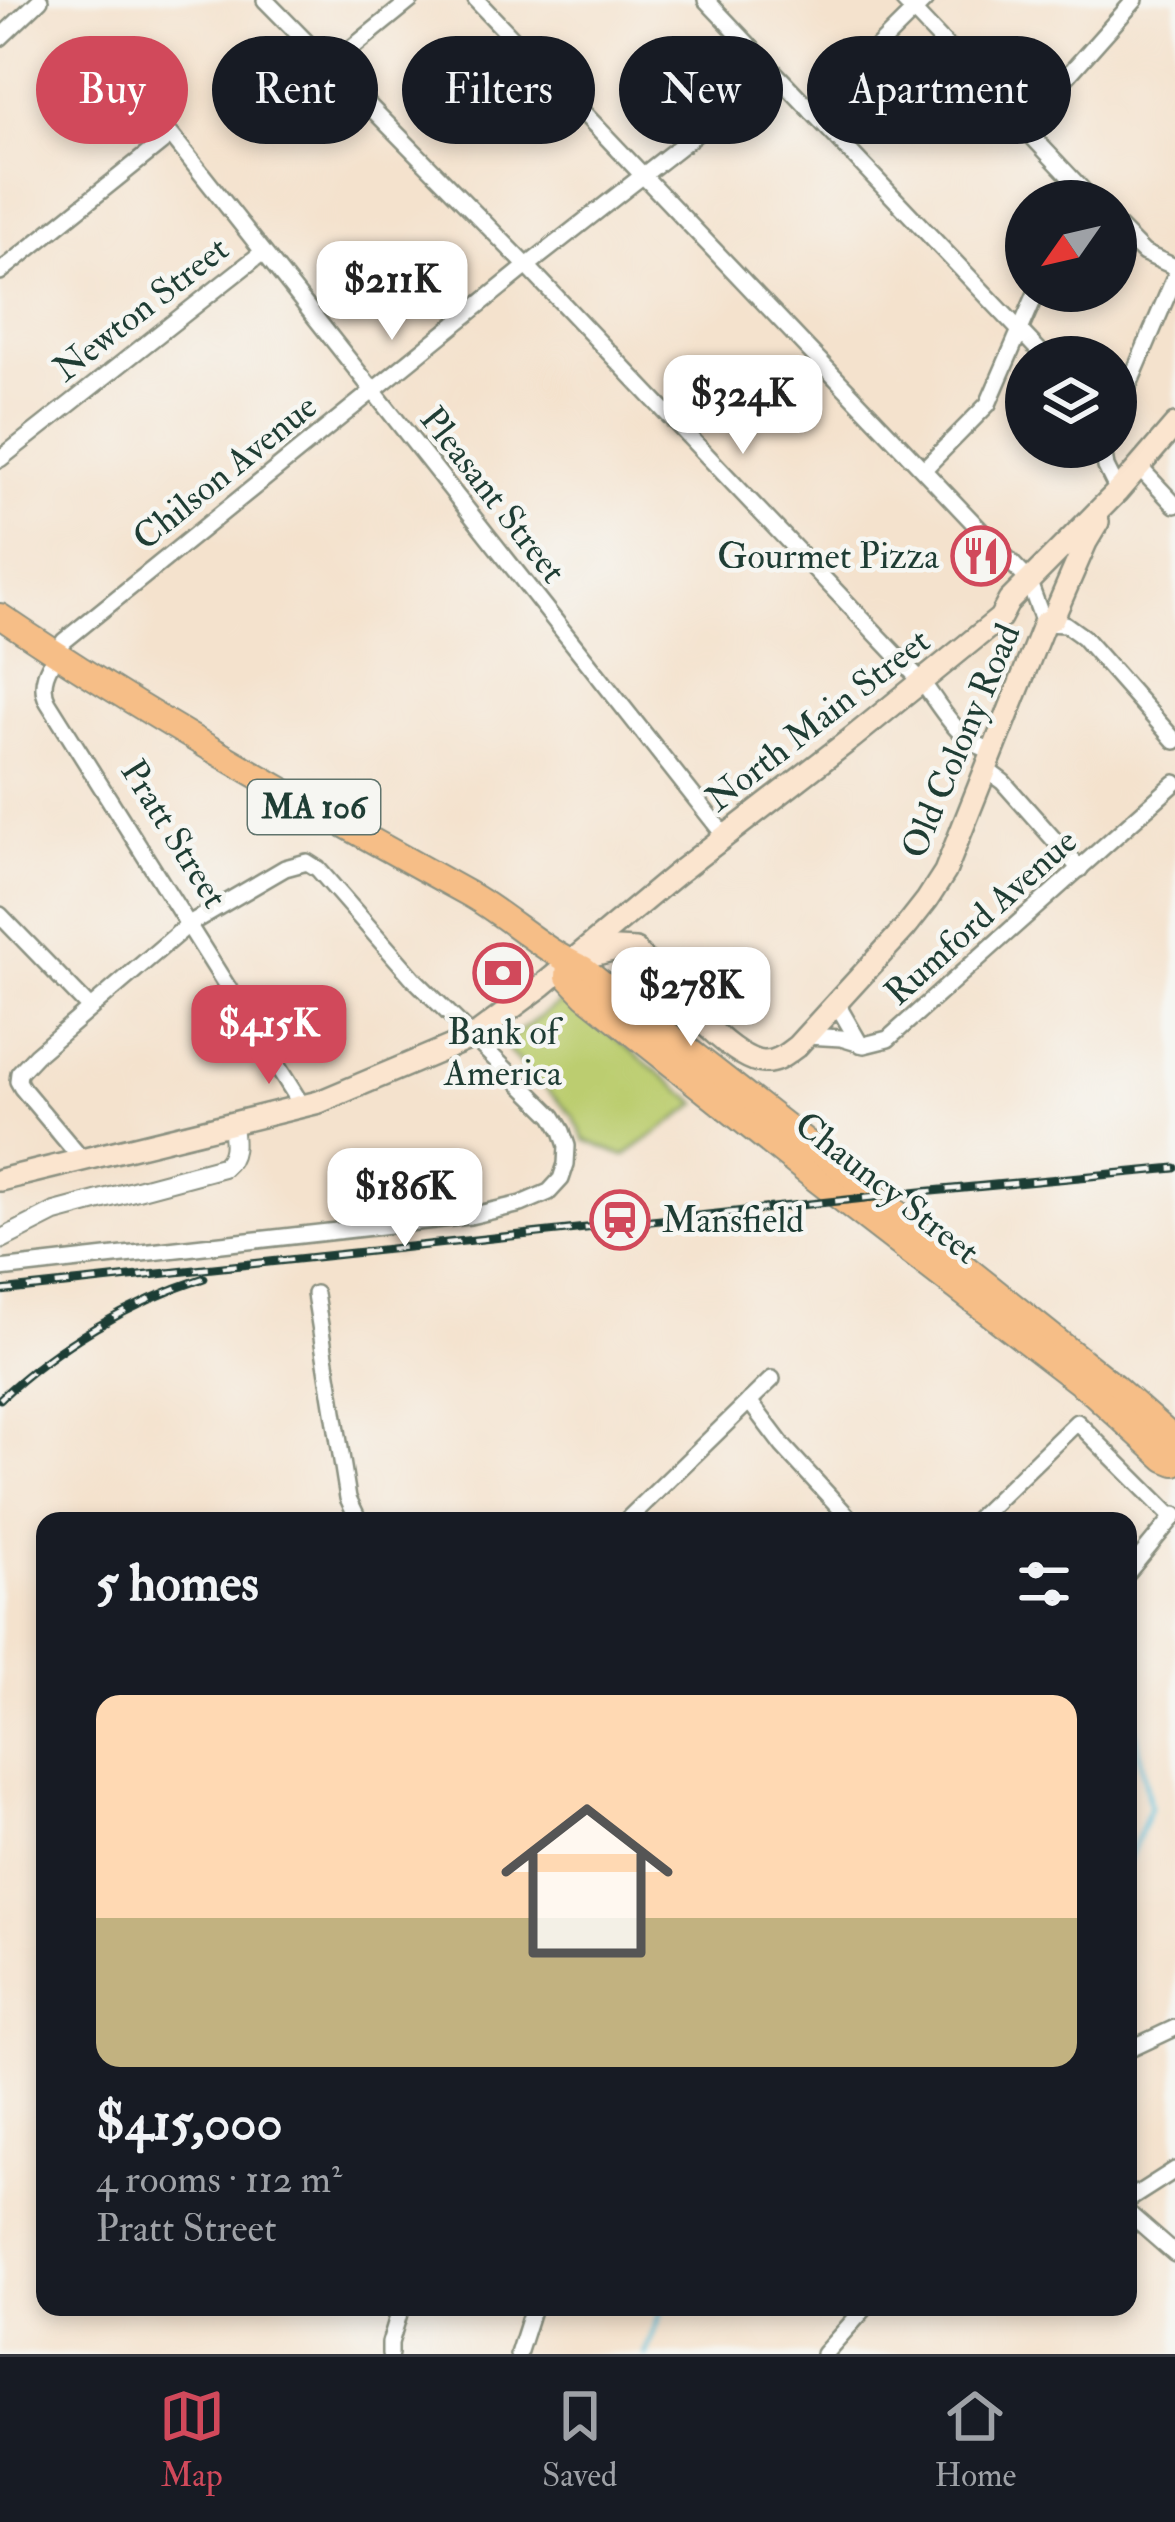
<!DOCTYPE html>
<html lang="en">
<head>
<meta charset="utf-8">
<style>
  :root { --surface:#171b24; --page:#242831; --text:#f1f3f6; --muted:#9ea1a6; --line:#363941; --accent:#d1495b }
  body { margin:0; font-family:"IM FELL Double Pica",serif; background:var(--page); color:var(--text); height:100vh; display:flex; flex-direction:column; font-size:45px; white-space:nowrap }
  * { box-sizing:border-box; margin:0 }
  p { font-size:39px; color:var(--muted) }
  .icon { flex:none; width:66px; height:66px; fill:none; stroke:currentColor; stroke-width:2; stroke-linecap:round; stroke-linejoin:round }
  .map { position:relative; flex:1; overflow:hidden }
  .drawer { position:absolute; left:36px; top:1512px; width:1101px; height:804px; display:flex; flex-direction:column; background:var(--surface); border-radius:24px; box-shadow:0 6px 18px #0003 }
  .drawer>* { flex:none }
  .top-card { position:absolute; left:36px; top:36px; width:1104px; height:108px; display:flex; gap:24px }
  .needle { width:78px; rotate:236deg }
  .buttons { position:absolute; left:1005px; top:180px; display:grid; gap:24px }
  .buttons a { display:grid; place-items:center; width:132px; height:132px; border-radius:50%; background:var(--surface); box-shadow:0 6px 18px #0003; font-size:60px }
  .price { position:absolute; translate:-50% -102px; padding:0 27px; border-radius:24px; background:#fff; color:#222; font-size:39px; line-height:78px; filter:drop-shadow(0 3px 6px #0008) }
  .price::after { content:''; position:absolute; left:50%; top:72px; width:36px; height:27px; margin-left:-18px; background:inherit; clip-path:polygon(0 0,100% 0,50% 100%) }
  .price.on { background:var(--accent); color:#fff }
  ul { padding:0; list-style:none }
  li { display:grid; align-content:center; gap:24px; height:636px; padding:0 60px }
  li span { display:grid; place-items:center; height:372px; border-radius:24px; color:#555 }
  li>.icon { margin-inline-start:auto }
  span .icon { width:216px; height:216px; fill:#fffc; stroke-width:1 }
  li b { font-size:51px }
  h2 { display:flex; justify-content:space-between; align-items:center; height:144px; padding:0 60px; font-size:51px }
  .pill { padding:0 42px; border-radius:54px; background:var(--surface); box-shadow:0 6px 18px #0003; font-size:42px; line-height:108px }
  .pill.on { background:var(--accent); color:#fff }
  .tab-bar { display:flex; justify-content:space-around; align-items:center; height:168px; border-top:3px solid var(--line); background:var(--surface); font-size:33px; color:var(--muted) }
  .tab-bar a { display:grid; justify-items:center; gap:6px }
  .tab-bar .on { color:var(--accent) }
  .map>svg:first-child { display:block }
  .green { fill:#bccd6f; stroke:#6e8552; stroke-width:3 }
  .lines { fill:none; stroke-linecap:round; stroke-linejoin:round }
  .stream { stroke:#60c3dd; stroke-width:4.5 }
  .minor-casing { stroke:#8a9080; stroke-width:20 }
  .tertiary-casing { stroke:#8a9080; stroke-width:22 }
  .secondary-casing { stroke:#8a9080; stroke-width:26 }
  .primary-casing { stroke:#8a9080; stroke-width:28 }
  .minor { stroke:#fff; stroke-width:15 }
  .tertiary { stroke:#fff; stroke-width:18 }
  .secondary { stroke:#fbe5cf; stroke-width:21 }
  .primary { stroke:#f6be87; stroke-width:24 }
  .rail-casing { stroke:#1f3d34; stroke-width:9 }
  .rail { stroke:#f6f6f2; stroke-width:4.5; stroke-dasharray:14; stroke-linecap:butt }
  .labels { text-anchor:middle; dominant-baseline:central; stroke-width:9; stroke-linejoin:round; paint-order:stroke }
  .shield { fill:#f6f6f2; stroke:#60746d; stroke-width:3 }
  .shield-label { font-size:33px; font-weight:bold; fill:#1f3d34 }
  .street-label { font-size:36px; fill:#1f3d34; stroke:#f6f6f2 }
  .poi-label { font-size:36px; fill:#1f3d34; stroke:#f6f6f2; text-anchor:end }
</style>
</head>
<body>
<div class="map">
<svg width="1175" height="2354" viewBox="0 0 1175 2354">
  <rect width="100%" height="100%" fill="#f6f6f2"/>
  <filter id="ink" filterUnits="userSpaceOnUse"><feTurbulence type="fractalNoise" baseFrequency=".00833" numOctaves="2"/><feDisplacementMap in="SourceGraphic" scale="24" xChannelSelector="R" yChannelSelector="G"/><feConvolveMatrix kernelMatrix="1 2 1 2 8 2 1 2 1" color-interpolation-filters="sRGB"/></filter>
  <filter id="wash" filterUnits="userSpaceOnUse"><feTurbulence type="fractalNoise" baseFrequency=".004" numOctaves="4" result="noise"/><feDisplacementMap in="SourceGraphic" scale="48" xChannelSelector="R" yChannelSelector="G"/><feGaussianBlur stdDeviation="2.7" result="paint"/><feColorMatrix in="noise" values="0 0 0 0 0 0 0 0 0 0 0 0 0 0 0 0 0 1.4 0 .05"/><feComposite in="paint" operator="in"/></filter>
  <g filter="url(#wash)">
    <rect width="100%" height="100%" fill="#f4e2cd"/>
    <!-- green -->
    <polygon class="green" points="561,1002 575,1006 698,1104 624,1156 585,1140 573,1116 509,1052 509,1041 514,1035"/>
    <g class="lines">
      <!-- stream -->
      <g class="stream">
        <polyline points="1128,1862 1150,1807 1130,1702"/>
        <polyline points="645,2354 663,2307"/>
      </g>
    </g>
  </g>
  <g filter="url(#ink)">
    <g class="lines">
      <!-- minor casing -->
      <g class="minor-casing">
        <g id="minor">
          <path d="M265,0l262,266 395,416c19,25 38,64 72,68"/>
          <polyline points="476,0 1028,580 1044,623 1065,624 1083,637 1175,741"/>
          <polyline points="706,0 1045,357"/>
          <polyline points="903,0 1093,201"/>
          <polyline points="0,38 40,0"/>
          <polyline points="331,65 411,0"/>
          <polyline points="812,112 925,0"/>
          <polyline points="1022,127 1135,0"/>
          <polyline points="1116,225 1144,253 1175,267"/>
          <polyline points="0,272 171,135 725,836"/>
          <polyline points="1116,415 1175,277"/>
          <polyline points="1103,447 1106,467 1118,491"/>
          <polyline points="0,459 263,252"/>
          <polyline points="1139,467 1175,505"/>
          <polyline points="924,469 988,404 1037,291"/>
          <polyline points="987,770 1003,782 1080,869"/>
          <polyline points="0,915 90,1008"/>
          <polyline points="839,1000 841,1011 860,1044"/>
          <polyline points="807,1036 841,1038 864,1045 888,1039 1175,783"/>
          <path d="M303,1107l-255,-405c-12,-22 5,-42 16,-61l463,-375 247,-193"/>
          <polyline points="0,1269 470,1216 521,1204 549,1192 561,1179 566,1164 567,1146 562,1131 553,1116 414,979 318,869 307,862 285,868 189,924 36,1055 19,1073 18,1081 22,1088 84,1162"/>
          <polyline points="315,1294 348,1498 359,1521"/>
          <polyline points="749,1401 783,1446 852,1521"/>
          <polyline points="626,1521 772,1379"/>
          <polyline points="975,1521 1077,1422 1173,1518"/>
          <polyline points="1128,1572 1175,1515"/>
          <polyline points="1128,2050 1175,2028"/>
          <polyline points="1128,2200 1175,2170"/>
          <polyline points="1128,2213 1175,2254"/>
          <polyline points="390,2354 390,2343 401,2307"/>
          <polyline points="518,2354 533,2307"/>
          <polyline points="824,2354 866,2307"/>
        </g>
      </g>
      <!-- tertiary casing -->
      <g class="tertiary-casing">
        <path id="tertiary" d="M0,1240l55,-28 168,-45c14,-11 11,-26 9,-42"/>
      </g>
      <!-- secondary casing -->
      <g class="secondary-casing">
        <g id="secondary">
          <path d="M581,958l35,-9 19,1c26,27 93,110 128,112 14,1 23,-8 34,-16l108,-118 22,-28 18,-28 99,-249 9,-5 33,-76 12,-20"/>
          <polyline points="0,1180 319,1102 473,1037 543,985 675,875 852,738 1000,618 1009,601 1118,491 1175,425"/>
        </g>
      </g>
      <!-- primary casing -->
      <g class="primary-casing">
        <g id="primary">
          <path d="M0,616c150,102 309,190 467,277 40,22 74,57 116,75l312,243 219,175 61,54"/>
          <polyline points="569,962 568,977 585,995 813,1177 1094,1394 1165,1459 1175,1463"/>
        </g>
      </g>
      <!-- minor -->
      <use href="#minor" class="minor"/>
      <!-- tertiary -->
      <use href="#tertiary" class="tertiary"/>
      <!-- secondary -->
      <use href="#secondary" class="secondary"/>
      <!-- primary -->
      <use href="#primary" class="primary"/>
      <!-- rail casing -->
      <g class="rail-casing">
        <g id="rail">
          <polyline points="0,1291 921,1192 1175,1168"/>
          <path d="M0,1399c56,-53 131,-97 204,-121"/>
        </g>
      </g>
      <!-- rail -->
      <use href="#rail" class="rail"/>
    </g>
  </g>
  <!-- icons -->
  <defs>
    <g id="restaurant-ring" transform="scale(3)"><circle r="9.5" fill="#f6f6f2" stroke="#d1495b" stroke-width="1.5"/><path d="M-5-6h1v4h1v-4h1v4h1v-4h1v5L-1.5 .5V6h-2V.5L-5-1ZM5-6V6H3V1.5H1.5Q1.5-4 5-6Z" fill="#d1495b"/></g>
    <g id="bank-ring" transform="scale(3)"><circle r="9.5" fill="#f6f6f2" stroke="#d1495b" stroke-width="1.5"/><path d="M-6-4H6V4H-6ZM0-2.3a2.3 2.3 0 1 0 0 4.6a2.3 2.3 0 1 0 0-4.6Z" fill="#d1495b"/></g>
    <g id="station-ring" transform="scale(3)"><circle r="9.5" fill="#f6f6f2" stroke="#d1495b" stroke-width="1.5"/><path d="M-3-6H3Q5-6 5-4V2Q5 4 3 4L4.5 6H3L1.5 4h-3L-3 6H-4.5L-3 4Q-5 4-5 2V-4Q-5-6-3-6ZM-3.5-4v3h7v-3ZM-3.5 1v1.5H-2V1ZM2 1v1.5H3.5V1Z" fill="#d1495b"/></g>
  </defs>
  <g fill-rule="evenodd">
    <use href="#restaurant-ring" x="981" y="556"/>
    <use href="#bank-ring" x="503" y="973"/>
    <use href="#station-ring" x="620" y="1220"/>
  </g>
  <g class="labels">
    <!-- shield labels -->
    <rect class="shield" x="248" y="780" width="132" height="54" rx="9"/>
    <g class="shield-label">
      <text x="314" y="807">MA 106</text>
    </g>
    <!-- street labels -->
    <g class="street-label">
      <text transform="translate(141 309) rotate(-38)">Newton Street</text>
      <text transform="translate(225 472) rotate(-39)">Chilson Avenue</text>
      <text transform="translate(493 495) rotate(52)">Pleasant Street</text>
      <text transform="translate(818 720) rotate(-38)">North Main Street</text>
      <text transform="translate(961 741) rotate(-67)">Old Colony Road</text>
      <text transform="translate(174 834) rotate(58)">Pratt Street</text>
      <text transform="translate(981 917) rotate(-42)">Rumford Avenue</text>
      <text transform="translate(887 1188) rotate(38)">Chauncy Street</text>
    </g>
    <!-- poi labels -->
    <g class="poi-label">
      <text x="939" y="556">Gourmet Pizza</text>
      <text x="503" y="1032" text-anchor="middle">Bank of<tspan x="503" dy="41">America</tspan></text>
      <text x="662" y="1220" text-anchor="start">Mansfield</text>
    </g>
  </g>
</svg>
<div class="buttons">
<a><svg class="needle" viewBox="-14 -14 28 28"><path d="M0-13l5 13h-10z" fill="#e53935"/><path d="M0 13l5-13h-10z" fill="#9ea1a6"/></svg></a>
<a><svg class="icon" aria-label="layers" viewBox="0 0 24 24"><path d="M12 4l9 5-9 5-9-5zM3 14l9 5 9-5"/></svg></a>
</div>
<b class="price" style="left:392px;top:343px">$211K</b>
<b class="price" style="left:743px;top:457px">$324K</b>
<b class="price" style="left:691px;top:1049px">$278K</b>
<b class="price on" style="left:269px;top:1087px">$415K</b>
<b class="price" style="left:405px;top:1250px">$186K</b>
<div class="top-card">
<a class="pill on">Buy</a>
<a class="pill">Rent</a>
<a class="pill">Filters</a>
<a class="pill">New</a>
<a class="pill">Apartment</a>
</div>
<section class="drawer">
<h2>5 homes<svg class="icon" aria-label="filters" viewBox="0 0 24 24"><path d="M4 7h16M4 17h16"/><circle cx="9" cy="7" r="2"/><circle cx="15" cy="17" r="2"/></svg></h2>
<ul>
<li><span style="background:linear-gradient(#ffd9b3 60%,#c2b280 0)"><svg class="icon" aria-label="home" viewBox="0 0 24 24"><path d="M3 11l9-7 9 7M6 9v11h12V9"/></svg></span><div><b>$415,000</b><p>4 rooms · 112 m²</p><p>Pratt Street</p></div></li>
</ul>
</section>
</div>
<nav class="tab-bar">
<a class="on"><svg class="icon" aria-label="map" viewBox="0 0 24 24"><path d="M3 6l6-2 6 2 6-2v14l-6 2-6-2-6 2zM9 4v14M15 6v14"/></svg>Map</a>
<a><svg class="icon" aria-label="saved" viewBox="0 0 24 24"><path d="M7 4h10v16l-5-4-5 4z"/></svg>Saved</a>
<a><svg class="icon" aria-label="home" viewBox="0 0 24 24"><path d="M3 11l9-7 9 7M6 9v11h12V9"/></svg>Home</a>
</nav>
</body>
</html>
